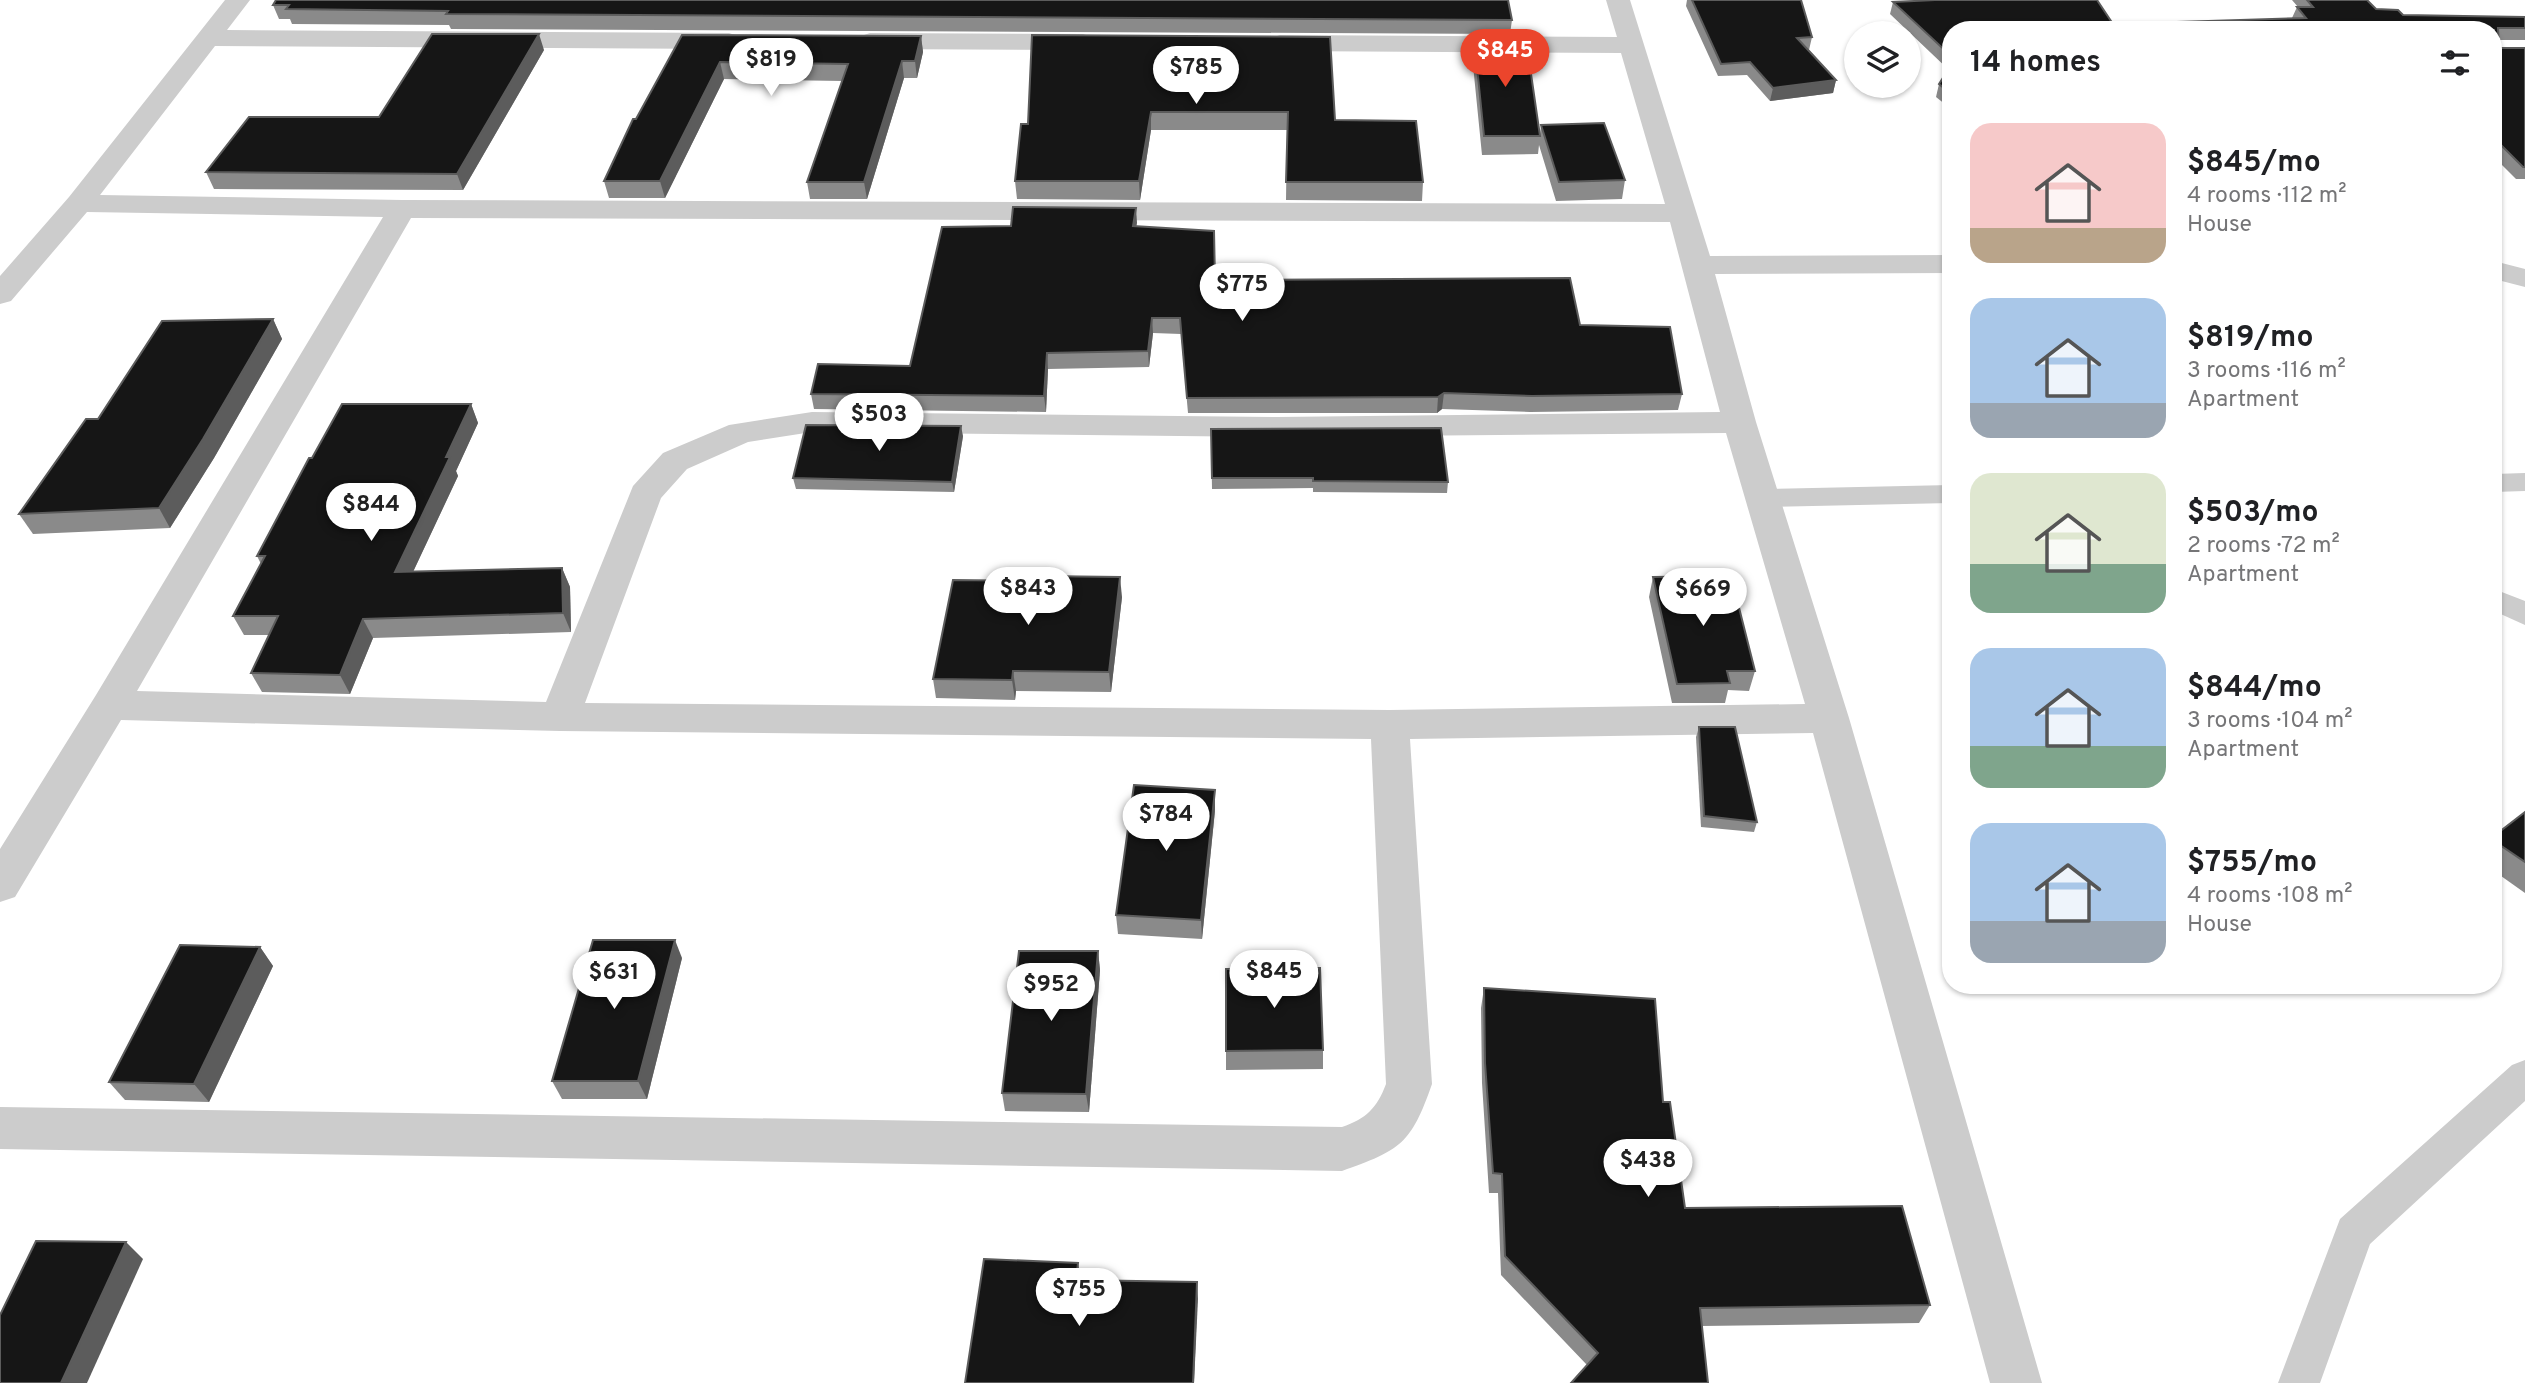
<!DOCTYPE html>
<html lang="en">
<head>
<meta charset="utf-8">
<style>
  :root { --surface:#fff; --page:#f2f2f2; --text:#202124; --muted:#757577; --accent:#eb452c }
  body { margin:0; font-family:Overpass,sans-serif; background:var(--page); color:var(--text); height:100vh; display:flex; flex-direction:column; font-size:26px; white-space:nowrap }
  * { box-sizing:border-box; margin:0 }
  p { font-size:23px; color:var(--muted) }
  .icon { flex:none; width:38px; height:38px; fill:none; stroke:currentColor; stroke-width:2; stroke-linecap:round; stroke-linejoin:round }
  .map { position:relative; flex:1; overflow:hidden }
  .details { position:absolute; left:1942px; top:21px; width:560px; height:973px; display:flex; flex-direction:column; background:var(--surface); border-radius:28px; box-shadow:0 2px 5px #0004 }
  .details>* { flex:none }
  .fabs { position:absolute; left:1844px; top:21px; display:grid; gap:14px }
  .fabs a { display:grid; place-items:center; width:77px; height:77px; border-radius:50%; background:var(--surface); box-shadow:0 2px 5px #0004; font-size:35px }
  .price { position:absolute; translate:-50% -60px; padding:0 16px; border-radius:24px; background:#fff; color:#222; font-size:23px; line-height:46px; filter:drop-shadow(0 2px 4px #0008) }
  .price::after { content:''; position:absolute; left:50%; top:42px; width:21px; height:16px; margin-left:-10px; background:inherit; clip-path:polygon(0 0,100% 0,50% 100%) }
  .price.current { background:var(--accent); color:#fff }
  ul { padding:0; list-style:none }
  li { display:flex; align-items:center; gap:21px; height:175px; padding:0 28px }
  li span { display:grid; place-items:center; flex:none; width:196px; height:140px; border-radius:21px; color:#555 }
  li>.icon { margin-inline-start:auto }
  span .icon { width:84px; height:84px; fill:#fffc; stroke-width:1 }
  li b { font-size:30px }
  h2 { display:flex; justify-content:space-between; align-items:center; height:84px; padding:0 28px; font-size:30px }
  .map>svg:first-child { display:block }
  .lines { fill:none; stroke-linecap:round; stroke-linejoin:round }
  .service { fill:#ccc; fill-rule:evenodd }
  .minor { fill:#ccc; fill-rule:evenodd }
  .wall { fill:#8a8a8a }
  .shaded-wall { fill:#5c5c5c }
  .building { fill:#161616; stroke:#5c5c5c; stroke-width:2 }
</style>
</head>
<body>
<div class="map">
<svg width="2525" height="1383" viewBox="0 0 2525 1383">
  <rect width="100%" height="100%" fill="#fff"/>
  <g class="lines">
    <!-- service -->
    <g class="service">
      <polygon points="2525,473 2525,491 2494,492 2494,474"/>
      <polygon points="1951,485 1951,503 1763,507 1753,505 1749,498 1753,491 1763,489"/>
      <polygon points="2494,589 2525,601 2525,625 2494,611"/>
      <polygon points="2525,1060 2525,1101 2370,1244 2320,1383 2278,1383 2340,1219 2512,1065"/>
    </g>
    <!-- minor -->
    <g class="minor">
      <path d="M225,0h25l-23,30 502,3 9,3 4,5 -4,5 -9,3 -514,-3 -115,149 302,5 1263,4 -44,-151 -341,-2 -9,-3 -4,-5 4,-5 9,-3 337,2 -11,-37h24l80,256 241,-1v18l-236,1 41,148 93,296 193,665h-52l-177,-650 -403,6 22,345c-21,60 -31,66 -90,87l-1342,-22v-42l1342,20c24,-8 35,-19 44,-43l-15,-345 -811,-8 -439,-11 -106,177 -15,5v-53l96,-154 287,-478 -296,-5 -76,89 -11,3v-28l69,-79zM411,218l1259,4 50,190 -443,5 -465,-5 -83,13 -66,28 -30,33 -87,216 -409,-11zM812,432l465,5 449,-4 79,271 -415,6 -805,-7 76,-205 26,-29 61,-27z"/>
      <polygon points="870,33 1083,34 1092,37 1096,42 1092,47 1083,50 870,49 861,46 857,41 861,36"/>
      <polygon points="2494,261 2525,269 2525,287 2494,279"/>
    </g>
  </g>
  <!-- wall -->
  <g class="wall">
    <polygon points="1687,0 1801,0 1812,37 1809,50 1836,80 1833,93 1770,101 1747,75 1718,76 1686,6"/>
    <polygon points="1921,0 2097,0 2113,24 2292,18 2297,7 2298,7 2292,0 2367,0 2376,9 2403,15 2525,17 2525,40 2499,40 2499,48 2525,48 2525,179 2516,179 2494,157 2494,30 1951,30 1951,72 1890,14 1893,2 1922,1"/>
    <polygon points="273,5 1512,20 1510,34 451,29 449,25 292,24 290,19 279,19"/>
    <polygon points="682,35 921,36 923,52 917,78 904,78 867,199 810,199 807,182 843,81 724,79 665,198 609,198 604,181 636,119"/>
    <polygon points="1032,35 1335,120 1423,182 1422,201 1286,200 1287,130 1151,130 1140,200 1017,199 1015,181 1028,124"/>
    <polygon points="1474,37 1521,60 1540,134 1541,125 1625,180 1622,199 1556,201 1539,145 1538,154 1482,155 1472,55"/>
    <polygon points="544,50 463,190 214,189 206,172 379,117"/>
    <polygon points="1951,75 1951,109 1936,97 1939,84"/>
    <polygon points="1136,208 1136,227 1215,280 1580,325 1682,394 1678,410 1530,412 1442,409 1437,413 1188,413 1181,334 1153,333 1149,367 1048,369 1046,412 814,409 811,394 910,366 1011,226"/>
    <polygon points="273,319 282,339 214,458 170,528 33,534 19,514 98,419"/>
    <polygon points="471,404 478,423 456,471 458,476 413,572 562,568 570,587 571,632 373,638 350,694 262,692 251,673 269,635 244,635 233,616 261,564 257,556 312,458"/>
    <polygon points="1211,429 1448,482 1447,493 1313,492 1313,488 1212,489"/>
    <polygon points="963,436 954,492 796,489 793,478"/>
    <polygon points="1653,577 1755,671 1749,691 1728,690 1725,703 1672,703 1649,597"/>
    <polygon points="1122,597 1111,692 1016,691 1015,700 936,698 933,679"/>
    <polygon points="1699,727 1757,822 1754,832 1701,827 1696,737"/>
    <polygon points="1215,810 1202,939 1118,934 1116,915"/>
    <polygon points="2525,812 2525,893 2494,871 2494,836"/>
    <polygon points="260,947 273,966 209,1102 125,1100 109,1082"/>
    <polygon points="1098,951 1100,970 1089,1112 1005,1111 1002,1093"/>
    <polygon points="682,958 647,1099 562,1099 552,1081"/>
    <polygon points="1484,988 1663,1102 1685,1208 1930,1305 1919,1323 1702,1326 1587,1365 1501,1275 1498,1193 1489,1193 1482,1083 1481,1008"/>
    <polygon points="1323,1050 1323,1069 1226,1070 1226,1051"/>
  </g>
  <!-- shaded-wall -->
  <g class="shaded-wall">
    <polygon points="539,34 544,50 463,190 457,174"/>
    <polygon points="921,36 923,52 917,78 915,61"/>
    <polygon points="902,61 904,78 867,199 864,182"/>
    <polygon points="720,62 724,79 665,198 660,181"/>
    <polygon points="1836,80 1833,93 1770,101 1773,88"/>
    <polygon points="1151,112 1151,130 1140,200 1139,181"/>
    <polygon points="1136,208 1137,223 1134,242 1133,226"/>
    <polygon points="1152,318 1153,333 1149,367 1148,351"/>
    <polygon points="273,319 282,339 214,458 170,528 159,508"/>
    <polygon points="1047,353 1048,369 1046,412 1044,396"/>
    <polygon points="1444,393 1442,409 1437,413 1438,397"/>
    <polygon points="471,404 478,423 456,471 458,476 404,591 395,572 446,457"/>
    <polygon points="961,426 963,436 954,492 952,482"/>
    <polygon points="562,568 570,587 571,632 563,613"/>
    <polygon points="1120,577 1122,597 1111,692 1109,672"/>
    <polygon points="363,619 373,638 350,694 340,675"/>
    <polygon points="1013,671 1016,691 1015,700 1012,680"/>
    <polygon points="1215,790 1215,810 1202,939 1201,920"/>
    <polygon points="675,940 682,958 647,1099 638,1081"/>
    <polygon points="260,947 273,966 209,1102 194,1084"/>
    <polygon points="1098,951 1100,970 1089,1112 1086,1094"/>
    <polygon points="126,1242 143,1259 87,1383 61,1383"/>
    <polygon points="1078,1263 1081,1280 1076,1280"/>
    <polygon points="1197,1282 1198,1299 1194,1383 1193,1383"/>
  </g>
  <!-- building -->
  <g class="building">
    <polygon points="276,0 1508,0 1512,20 446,14 448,11 286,9 289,5 273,5"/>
    <polygon points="1692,0 1801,0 1812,37 1797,38 1836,80 1773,88 1750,62 1721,64"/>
    <polygon points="1935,0 2097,0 2113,24 2306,18 2297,7 2313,7 2307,0 2367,0 2376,9 2398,10 2403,15 2525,17 2525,28 2498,28 2499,48 2525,48 2525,167 2523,167 2494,138 2494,30 1951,30 1951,56 1893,2"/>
    <polygon points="432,34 539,34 457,174 206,172 249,117 379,117"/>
    <polygon points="682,35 921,36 915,61 902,61 864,182 807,182 848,64 720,62 660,181 604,181 633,119 636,119"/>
    <polygon points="1032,35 1330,37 1335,120 1416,121 1423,182 1286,182 1288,112 1151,112 1139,181 1015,181 1021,124 1028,124"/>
    <polygon points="1474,37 1516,37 1521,60 1529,60 1540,136 1484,136"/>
    <polygon points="1946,73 1951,75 1951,94 1939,84"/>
    <polygon points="1604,123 1625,180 1559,182 1541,125"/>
    <polygon points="1013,207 1136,208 1133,226 1214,231 1215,280 1570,278 1580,325 1670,327 1682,394 1532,396 1444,393 1438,397 1187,398 1180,318 1152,318 1148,351 1047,353 1044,396 811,394 818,364 910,366 942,227 1011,226"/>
    <polygon points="273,319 203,439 159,508 19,514 86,419 98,419 162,321"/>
    <polygon points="342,404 471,404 446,457 450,457 395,572 562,568 563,613 363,619 340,675 251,673 278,616 233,616 265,556 257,556 309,458 312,458"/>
    <polygon points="806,425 961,426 952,482 793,478"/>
    <polygon points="1441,428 1448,482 1313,481 1313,478 1212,478 1211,429"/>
    <polygon points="1039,576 1120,577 1109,672 1013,671 1012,680 933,679 953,580 1038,581"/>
    <polygon points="1731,576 1755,671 1727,671 1730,683 1677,684 1653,577"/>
    <polygon points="1699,727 1735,727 1757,822 1704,816"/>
    <polygon points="1134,785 1215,790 1201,920 1116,915"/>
    <polygon points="2525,812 2525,862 2494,841 2494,836"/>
    <polygon points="593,940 675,940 638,1081 552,1081"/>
    <polygon points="180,945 260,947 194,1084 109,1082"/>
    <polygon points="1019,951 1098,951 1086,1094 1002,1093"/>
    <polygon points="1320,968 1323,1050 1226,1051 1226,969"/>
    <polygon points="1484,988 1655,999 1663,1102 1670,1102 1685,1208 1902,1206 1930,1305 1700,1308 1708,1383 1571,1383 1598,1353 1505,1256 1502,1174 1493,1173 1485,1063"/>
    <polygon points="36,1241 126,1242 61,1383 0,1383 0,1315"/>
    <polygon points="984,1259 1078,1263 1076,1280 1197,1282 1193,1383 965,1383"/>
  </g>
</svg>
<div class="fabs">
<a><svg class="icon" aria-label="layers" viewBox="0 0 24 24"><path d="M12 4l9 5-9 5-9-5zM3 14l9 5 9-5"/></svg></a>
</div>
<b class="price current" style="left:1505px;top:89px">$845</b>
<b class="price" style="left:771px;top:98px">$819</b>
<b class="price" style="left:1196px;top:106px">$785</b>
<b class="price" style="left:1242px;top:323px">$775</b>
<b class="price" style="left:879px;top:453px">$503</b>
<b class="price" style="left:371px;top:543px">$844</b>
<b class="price" style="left:1028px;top:627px">$843</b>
<b class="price" style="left:1703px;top:628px">$669</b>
<b class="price" style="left:1166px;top:853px">$784</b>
<b class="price" style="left:1274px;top:1010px">$845</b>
<b class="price" style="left:614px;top:1011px">$631</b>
<b class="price" style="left:1051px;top:1023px">$952</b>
<b class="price" style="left:1648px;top:1199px">$438</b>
<b class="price" style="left:1079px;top:1328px">$755</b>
<section class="details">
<h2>14 homes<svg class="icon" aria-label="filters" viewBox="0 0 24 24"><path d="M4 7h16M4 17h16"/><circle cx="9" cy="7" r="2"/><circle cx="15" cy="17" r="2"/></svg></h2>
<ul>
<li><span style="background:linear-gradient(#f6c9c9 75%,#b9a48a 0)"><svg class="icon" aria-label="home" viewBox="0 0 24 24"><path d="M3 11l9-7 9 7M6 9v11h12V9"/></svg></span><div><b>$845/mo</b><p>4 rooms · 112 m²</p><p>House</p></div></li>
<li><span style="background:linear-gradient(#a9c7e8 75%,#9aa5b1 0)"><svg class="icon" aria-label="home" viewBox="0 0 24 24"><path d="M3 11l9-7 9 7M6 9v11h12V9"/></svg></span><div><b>$819/mo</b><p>3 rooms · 116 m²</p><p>Apartment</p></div></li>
<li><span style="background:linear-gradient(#dfe7d0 65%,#7fa58c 0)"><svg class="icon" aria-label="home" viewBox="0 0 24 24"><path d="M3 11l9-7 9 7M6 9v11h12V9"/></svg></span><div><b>$503/mo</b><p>2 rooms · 72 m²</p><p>Apartment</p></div></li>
<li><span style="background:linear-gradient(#a9c7e8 70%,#7fa58c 0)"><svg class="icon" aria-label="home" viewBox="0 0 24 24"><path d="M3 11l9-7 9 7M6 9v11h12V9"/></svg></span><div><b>$844/mo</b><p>3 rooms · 104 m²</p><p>Apartment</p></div></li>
<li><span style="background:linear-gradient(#a9c7e8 70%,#9aa5b1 0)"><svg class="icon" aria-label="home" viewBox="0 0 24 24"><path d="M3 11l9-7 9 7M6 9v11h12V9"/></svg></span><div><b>$755/mo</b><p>4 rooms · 108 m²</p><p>House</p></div></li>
</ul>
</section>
</div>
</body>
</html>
